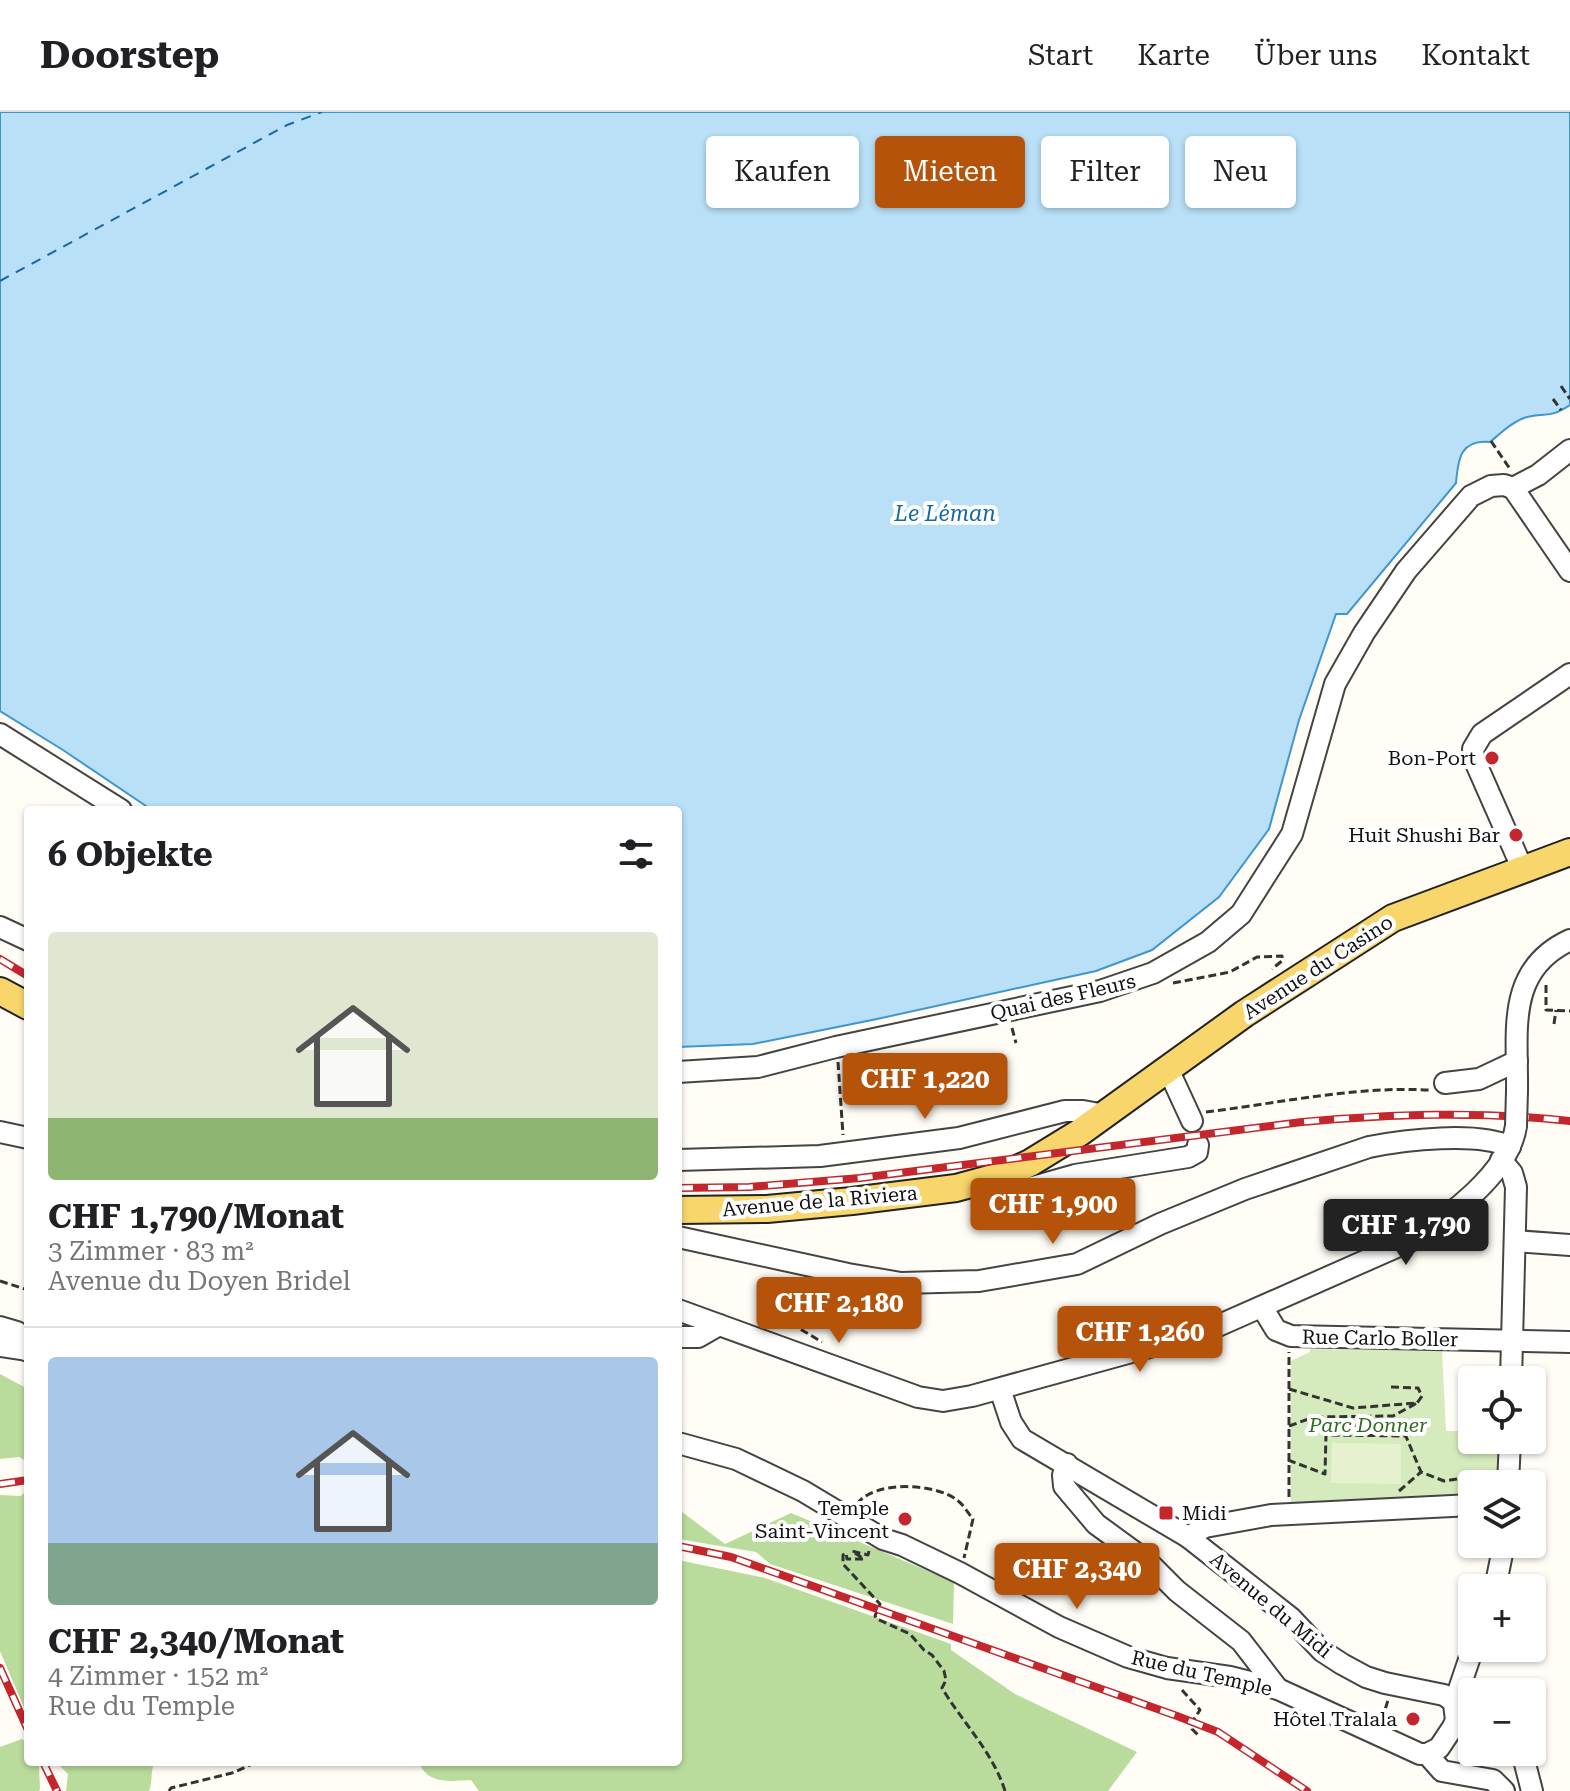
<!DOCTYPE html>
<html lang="de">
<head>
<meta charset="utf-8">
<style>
  :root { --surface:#fff; --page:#f6f6f6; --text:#202124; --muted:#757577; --line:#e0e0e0; --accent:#b45309 }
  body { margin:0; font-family:"Roboto Serif",serif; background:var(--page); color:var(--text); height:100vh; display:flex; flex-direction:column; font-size:30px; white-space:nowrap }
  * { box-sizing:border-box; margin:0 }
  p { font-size:26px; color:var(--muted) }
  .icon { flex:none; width:44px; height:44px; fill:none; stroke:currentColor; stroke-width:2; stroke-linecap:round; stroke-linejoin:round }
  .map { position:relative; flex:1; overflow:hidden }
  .drawer { position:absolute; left:24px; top:694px; width:658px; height:960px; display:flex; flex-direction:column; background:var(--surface); border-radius:8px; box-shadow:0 2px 6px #0004 }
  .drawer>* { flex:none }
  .hud { position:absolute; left:706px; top:24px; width:744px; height:72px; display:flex; gap:16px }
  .tools { position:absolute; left:1458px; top:1254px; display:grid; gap:16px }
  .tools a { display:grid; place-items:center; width:88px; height:88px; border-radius:8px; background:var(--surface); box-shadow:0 2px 6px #0004; font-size:40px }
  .price { position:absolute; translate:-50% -68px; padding:0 18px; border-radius:8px; background:var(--accent); color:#fff; font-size:26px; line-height:52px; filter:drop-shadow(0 2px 4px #0008) }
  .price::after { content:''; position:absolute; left:50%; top:48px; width:24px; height:18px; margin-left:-12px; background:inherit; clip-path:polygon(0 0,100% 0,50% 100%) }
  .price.on { background:#222; color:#fff }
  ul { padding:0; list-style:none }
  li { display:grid; align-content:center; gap:16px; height:424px; padding:0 24px }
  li+li { border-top:2px solid var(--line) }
  li span { display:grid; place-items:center; height:248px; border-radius:8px; color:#555 }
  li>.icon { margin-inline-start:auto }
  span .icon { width:144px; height:144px; fill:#fffc; stroke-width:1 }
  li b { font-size:34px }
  h2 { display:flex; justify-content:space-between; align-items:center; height:96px; padding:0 24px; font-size:34px }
  .pill { padding:0 28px; border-radius:8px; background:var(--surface); box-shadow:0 2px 6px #0004; font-size:28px; line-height:72px }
  .pill.on { background:var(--accent); color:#fff }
  header { display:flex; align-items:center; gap:48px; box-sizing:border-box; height:112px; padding:0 40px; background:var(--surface); border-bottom:2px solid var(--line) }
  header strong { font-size:38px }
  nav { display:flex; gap:44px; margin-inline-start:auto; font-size:28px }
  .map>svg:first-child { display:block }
  .green { fill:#d5ebbd }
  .forest { fill:#b9dc9c }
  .pitch { fill:#e6f2cf }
  .water { fill:#b9e0f7; stroke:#3f96cf; stroke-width:2 }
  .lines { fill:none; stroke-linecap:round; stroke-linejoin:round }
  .ferry { stroke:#1768a6; stroke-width:2; stroke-dasharray:10 8; stroke-linecap:butt }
  .minor-casing { stroke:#444; stroke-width:24 }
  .major-casing { stroke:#222; stroke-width:30 }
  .path { stroke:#333; stroke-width:3; stroke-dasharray:8 4; stroke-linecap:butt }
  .minor { stroke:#fff; stroke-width:20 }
  .major { stroke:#f9d66b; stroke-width:26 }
  .rail-casing { stroke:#c4262e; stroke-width:8 }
  .rail { stroke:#fff; stroke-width:5; stroke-dasharray:15; stroke-linecap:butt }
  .minor-bridge-casing { stroke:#444; stroke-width:24; stroke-linecap:butt }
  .minor-bridge { stroke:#fff; stroke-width:20 }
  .poi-dot { fill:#c4262e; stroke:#fff; stroke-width:3 }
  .labels { text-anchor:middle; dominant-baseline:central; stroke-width:8; stroke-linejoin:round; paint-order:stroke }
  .poi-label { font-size:20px; fill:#111; stroke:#fff; text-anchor:end }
  .street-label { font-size:20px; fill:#111; stroke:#fff }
  .park-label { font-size:20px; font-style:italic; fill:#2f6b1f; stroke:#fff }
  .water-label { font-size:22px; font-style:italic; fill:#1768a6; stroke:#fff }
</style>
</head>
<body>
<header>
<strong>Doorstep</strong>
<nav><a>Start</a><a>Karte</a><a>Über uns</a><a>Kontakt</a></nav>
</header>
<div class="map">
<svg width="1570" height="1679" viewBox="0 0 1570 1679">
  <rect width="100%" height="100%" fill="#fffdf5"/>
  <!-- green -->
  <polygon class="green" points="1310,1237 1442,1239 1446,1319 1472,1319 1472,1328 1499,1328 1498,1372 1472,1372 1472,1382 1293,1392 1291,1391 1291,1249 1310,1240"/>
  <!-- forest -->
  <g class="forest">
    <polygon points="0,1262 28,1277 28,1350 19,1345 0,1347"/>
    <polygon points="28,1377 28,1605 0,1539 0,1383 21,1384"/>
    <polygon points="678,1397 725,1432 791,1401 954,1470 953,1512 770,1452 756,1440 678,1427"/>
    <path d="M678,1448l87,18 186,66v6l64,44 122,58 -29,39h-629l-8,-11c-20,1 -44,5 -52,-18h259z"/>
    <polygon points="22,1627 28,1632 28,1650 37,1650 39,1653 40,1677 39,1679 0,1679 0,1635"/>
    <path d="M56,1650h99c-5,9 -2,19 -6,29h-83l2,-17z"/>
  </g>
  <!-- pitch -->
  <polygon class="pitch" points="1332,1331 1401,1332 1401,1372 1331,1371"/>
  <!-- water -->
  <path class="water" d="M0,0h1570v293c-22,14 -21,7 -43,12 -14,4 -26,16 -37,25 -29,-3 -32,16 -34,41l-109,131h-11l-37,106 -30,109 -50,68 -67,53 -56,21 -219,48 -124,25 -75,3v-237h-526l-89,-60 -63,-39z"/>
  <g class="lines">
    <!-- ferry -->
    <polyline class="ferry" points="0,169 287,13 322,0"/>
    <!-- minor casing -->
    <g class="minor-casing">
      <g id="minor">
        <polyline points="1513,376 1570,459"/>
        <polyline points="1513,376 1538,363 1570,338"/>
        <polyline points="0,622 121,698"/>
        <polyline points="1523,758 1474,647 1473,637 1482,622 1570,562"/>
        <polyline points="0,815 28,828"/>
        <polyline points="1168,957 1192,1009"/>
        <polyline points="678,960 758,955 836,935 1100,879 1153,861 1208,830 1241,802 1292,722 1335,572 1364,521 1406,459 1471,384 1491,374 1504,373 1513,376"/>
        <polyline points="1445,971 1479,967 1517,949"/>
        <path d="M1517,979c1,-59 -12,-121 53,-151"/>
        <polyline points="0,1020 28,1026"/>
        <polyline points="678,1048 820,1044 959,1026 1065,999 1083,999 1105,1003"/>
        <polyline points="1501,1048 1512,1061 1516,1075 1511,1268"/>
        <polyline points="990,1068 1029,1076 1075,1063 1188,1045 1197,1040 1198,1033"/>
        <path d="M678,1125l170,37 53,9 78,-2 98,-17 83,-40 85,-35 124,-42c35,-7 109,-16 141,0"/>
        <polyline points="1515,1129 1570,1133"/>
        <polyline points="1262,1195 1276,1218 1291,1224 1570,1230"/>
        <path d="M678,1198l240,87 25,4 29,-5 232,-64 206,-91c37,-23 99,-67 106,-115"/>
        <polyline points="0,1215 17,1220 26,1238"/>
        <polyline points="678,1225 698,1225 719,1213"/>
        <polyline points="0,1234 28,1238"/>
        <polyline points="1000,1277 1011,1310 1022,1327 1188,1425 1291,1506 1322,1539 1342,1552 1366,1565 1385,1571 1444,1583 1472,1602"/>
        <polyline points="678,1331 736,1347 803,1379 883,1427 902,1433 960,1461 1059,1515 1128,1545 1167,1556 1230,1565 1278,1577 1420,1642 1427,1642"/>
        <polyline points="1067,1352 1063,1363 1064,1374 1096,1412 1148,1450 1177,1479 1241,1529 1278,1577"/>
        <polyline points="1508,1372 1510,1328"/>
        <polyline points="1188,1425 1205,1415 1271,1403 1472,1393"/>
        <polyline points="1495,1476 1504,1432"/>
        <polyline points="1522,1640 1532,1679"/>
        <polyline points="1427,1642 1439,1636 1453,1615 1456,1608 1454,1592 1473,1536"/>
        <polyline points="1427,1642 1442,1659 1493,1668 1504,1679"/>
      </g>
    </g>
    <!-- major casing -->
    <g class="major-casing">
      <g id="major">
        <polyline points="0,879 28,894"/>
        <polyline points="678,1098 767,1097 852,1089 956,1076 1004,1063 1030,1051 1079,1021 1244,902 1393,806 1570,740"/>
      </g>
    </g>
    <!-- path -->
    <g class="path">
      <polyline points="1561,274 1570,287"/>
      <polyline points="1553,287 1561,298"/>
      <polyline points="1491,329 1510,357"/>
      <polyline points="1173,871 1230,860 1257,845 1282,844 1283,848 1272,857"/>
      <polyline points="1546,873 1546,898 1570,899"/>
      <polyline points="1554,912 1556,898"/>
      <polyline points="1012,916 1016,931"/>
      <polyline points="838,950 843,1023"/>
      <path d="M1206,1000c74,-9 149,-26 223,-22"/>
      <polyline points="0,1169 28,1178"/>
      <polyline points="770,1199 772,1194 797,1196 798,1193 770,1187 771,1182 810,1175 810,1172"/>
      <polyline points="770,1199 822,1230"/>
      <polyline points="1391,1275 1418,1276 1422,1284 1417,1291"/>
      <polyline points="1289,1277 1353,1296 1417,1291 1393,1304 1314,1305 1320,1313 1402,1315 1421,1360 1444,1369 1475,1364 1493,1365"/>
      <polyline points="1289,1314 1314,1305"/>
      <polyline points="1288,1348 1325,1362 1326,1323 1406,1324"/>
      <polyline points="1399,1379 1421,1360"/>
      <polyline points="1289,1385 1289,1240"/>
      <path d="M857,1392c17,-24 78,-21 100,-4 6,4 11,13 16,19l-9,39"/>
      <path d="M869,1439l-1,4 -16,-4 12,8h-17l-1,-6 -3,2v9l37,40 -5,12 2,3 33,15 14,16 8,5 12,16 2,9 -4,8c20,34 51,64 63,103"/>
      <polyline points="1182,1578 1200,1598 1192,1610 1192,1617 1198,1623"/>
      <polyline points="1382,1608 1388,1588"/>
      <polyline points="169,1679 171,1676 232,1661 257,1650"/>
    </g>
    <!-- minor -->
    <use href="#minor" class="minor"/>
    <!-- major -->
    <use href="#major" class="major"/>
    <!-- rail casing -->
    <g class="rail-casing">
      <g id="rail">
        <polyline points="0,847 28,864"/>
        <path d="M678,1076l71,-1 111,-9 442,-56c90,-8 178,-11 268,-1"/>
        <polyline points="0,1372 28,1368"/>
        <polyline points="678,1434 731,1445 1177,1604 1218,1620 1307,1679"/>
        <polyline points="0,1556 28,1618"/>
        <polyline points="43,1650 57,1679"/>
      </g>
    </g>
    <!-- rail -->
    <use href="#rail" class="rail"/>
    <!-- minor-bridge casing -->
    <g class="minor-bridge-casing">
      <polyline id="minor-bridge" points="1516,1014 1517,979"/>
    </g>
    <!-- minor-bridge -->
    <use href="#minor-bridge" class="minor-bridge"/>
  </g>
  <!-- markers -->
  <g class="poi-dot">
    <circle cx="1492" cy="646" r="8"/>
    <circle cx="1516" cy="723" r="8"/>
    <rect x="1158" y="1393" width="16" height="16" rx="4"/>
    <circle cx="905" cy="1407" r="8"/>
    <circle cx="1413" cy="1607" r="8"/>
  </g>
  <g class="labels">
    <!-- poi labels -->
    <g class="poi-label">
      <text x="1476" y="646">Bon-Port</text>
      <text x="1500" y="723">Huit Shushi Bar</text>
      <text x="889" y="1396">Temple<tspan x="889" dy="23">Saint-Vincent</tspan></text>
      <text x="1182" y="1401" text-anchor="start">Midi</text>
      <text x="1397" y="1607">Hôtel Tralala</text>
    </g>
    <!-- street labels -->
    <g class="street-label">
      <text transform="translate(1318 855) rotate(-33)">Avenue du Casino</text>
      <text transform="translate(1063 885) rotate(-13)">Quai des Fleurs</text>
      <text transform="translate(820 1089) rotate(-5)">Avenue de la Riviera</text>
      <text transform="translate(1380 1226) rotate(1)">Rue Carlo Boller</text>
      <text transform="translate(1271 1493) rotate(40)">Avenue du Midi</text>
      <text transform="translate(1202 1561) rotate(13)">Rue du Temple</text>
    </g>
    <!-- park labels -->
    <g class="park-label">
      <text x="1368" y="1313">Parc Donner</text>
    </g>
    <!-- water labels -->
    <g class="water-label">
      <text x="945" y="401">Le Léman</text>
    </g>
  </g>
</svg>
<div class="tools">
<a><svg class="icon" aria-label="locate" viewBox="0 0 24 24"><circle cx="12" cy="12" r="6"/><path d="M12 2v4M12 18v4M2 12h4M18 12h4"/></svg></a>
<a><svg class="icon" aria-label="layers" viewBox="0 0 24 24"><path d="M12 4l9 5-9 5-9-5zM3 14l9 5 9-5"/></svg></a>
<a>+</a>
<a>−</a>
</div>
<b class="price" style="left:925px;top:1009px">CHF 1,220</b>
<b class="price" style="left:1053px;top:1134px">CHF 1,900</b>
<b class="price on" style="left:1406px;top:1155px">CHF 1,790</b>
<b class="price" style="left:839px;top:1233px">CHF 2,180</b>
<b class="price" style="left:1140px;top:1262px">CHF 1,260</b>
<b class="price" style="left:1077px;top:1499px">CHF 2,340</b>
<div class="hud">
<a class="pill">Kaufen</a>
<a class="pill on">Mieten</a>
<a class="pill">Filter</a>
<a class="pill">Neu</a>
</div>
<section class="drawer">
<h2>6 Objekte<svg class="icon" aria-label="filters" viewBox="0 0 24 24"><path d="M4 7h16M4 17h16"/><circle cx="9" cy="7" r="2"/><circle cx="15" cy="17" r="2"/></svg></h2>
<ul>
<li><span style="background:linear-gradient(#dfe7d0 75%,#8fb573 0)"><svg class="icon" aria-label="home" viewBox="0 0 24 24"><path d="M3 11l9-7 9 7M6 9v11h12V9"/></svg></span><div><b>CHF 1,790/Monat</b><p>3 Zimmer · 83 m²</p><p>Avenue du Doyen Bridel</p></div></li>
<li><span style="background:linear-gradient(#a9c7e8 75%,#7fa58c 0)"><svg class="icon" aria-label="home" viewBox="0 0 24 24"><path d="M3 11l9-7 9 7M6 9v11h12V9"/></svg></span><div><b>CHF 2,340/Monat</b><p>4 Zimmer · 152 m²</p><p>Rue du Temple</p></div></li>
</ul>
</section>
</div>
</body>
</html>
